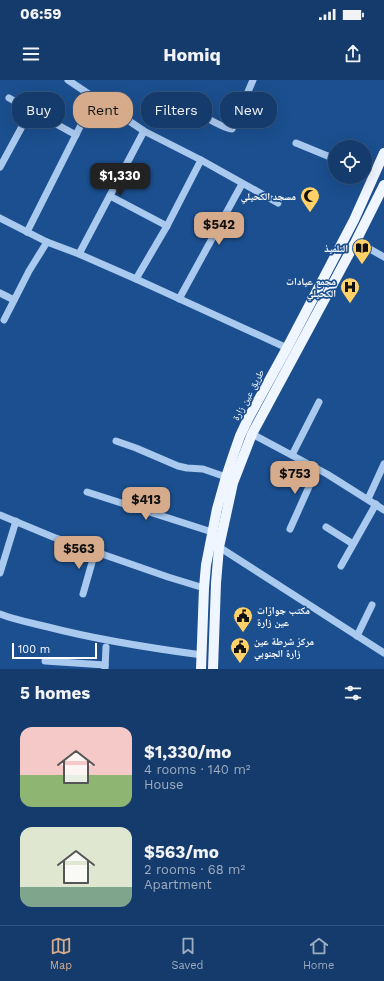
<!DOCTYPE html>
<html lang="en">
<head>
<meta charset="utf-8">
<style>
  :root { --surface:#143b6b; --page:#1d4271; --text:#f1f3f6; --muted:#9dadc1; --line:#33557e; --accent:#d6ab8b }
  body { margin:0; font-family:"Work Sans","Noto Naskh Arabic",sans-serif; background:var(--page); color:var(--text); height:100vh; display:flex; flex-direction:column; font-size:15px; white-space:nowrap }
  * { box-sizing:border-box; margin:0 }
  p { font-size:13px; color:var(--muted) }
  .icon { flex:none; width:22px; height:22px; fill:none; stroke:currentColor; stroke-width:2; stroke-linecap:round; stroke-linejoin:round }
  .map { position:relative; height:589px; overflow:hidden }
  .side { display:flex; flex-direction:column; background:var(--surface); flex:1 }
  .side>* { flex:none }
  .banner { position:absolute; left:12px; top:12px; width:360px; height:36px; display:flex; gap:8px }
  .controls { position:absolute; left:328px; top:60px; display:grid; gap:8px }
  .controls a { display:grid; place-items:center; width:44px; height:44px; border-radius:50%; background:var(--surface); box-shadow:0 4px 16px #0002,0 0 0 1px var(--line); font-size:20px }
  .scale { position:absolute; left:12px; bottom:10px; width:85px; box-sizing:border-box; padding-left:4px; border:2px solid #fff; border-top:0; font-size:11px; line-height:14px; white-space:nowrap; color:#fff; -webkit-text-stroke:3px #1b4f8f; paint-order:stroke }
  .price { position:absolute; translate:-50% -34px; padding:0 9px; border-radius:8px; background:var(--accent); color:#111; font-size:13px; line-height:26px; filter:drop-shadow(0 1px 2px #0008) }
  .price::after { content:''; position:absolute; left:50%; top:24px; width:12px; height:9px; margin-left:-6px; background:inherit; clip-path:polygon(0 0,100% 0,50% 100%) }
  .price.active { background:#222; color:#fff }
  ul { padding:0; list-style:none }
  li { display:flex; align-items:center; gap:12px; height:100px; padding:0 20px }
  li span { display:grid; place-items:center; flex:none; width:112px; height:80px; border-radius:12px; color:#555 }
  li>.icon { margin-inline-start:auto }
  span .icon { width:48px; height:48px; fill:#fffc; stroke-width:1 }
  li b { font-size:17px }
  h2 { display:flex; justify-content:space-between; align-items:center; height:48px; padding:0 20px; font-size:17px }
  .chip { padding:0 14px; border-radius:16px; background:var(--surface); box-shadow:0 4px 16px #0002,0 0 0 1px var(--line); font-size:14px; line-height:36px }
  .chip.active { background:var(--accent); color:#111 }
  .status { display:flex; justify-content:space-between; align-items:center; height:28px; padding:0 20px; background:var(--surface); direction:ltr }
  .status svg { height:11px; fill:currentColor }
  header { display:flex; justify-content:space-between; align-items:center; height:52px; padding:0 20px; background:var(--surface); font-size:18px; font-weight:700 }
  .tab-bar { display:flex; justify-content:space-around; align-items:center; height:56px; border-top:1px solid var(--line); background:var(--surface); font-size:11px; color:var(--muted) }
  .tab-bar a { display:grid; justify-items:center; gap:2px }
  .tab-bar .active { color:var(--accent) }
  .map>svg:first-child { display:block }
  .lines { fill:none; stroke-linecap:round; stroke-linejoin:round }
  .minor { stroke:#a9c9ee; stroke-width:7 }
  .major { stroke:#f0f6ff; stroke-width:10 }
  .labels { text-anchor:middle; dominant-baseline:central; stroke-width:3.5; stroke-linejoin:round; paint-order:stroke }
  .poi-label { font-size:10px; font-weight:bold; fill:#fff; stroke:#1b4f8f; text-anchor:end }
  .street-label { font-size:10px; fill:#fff; stroke:#1b4f8f }
</style>
</head>
<body>
<div class="status"><b>06:59</b><svg viewBox="0 0 49 12"><path d="M0 12V9h3v3zM5 12V6h3v6zM10 12V3h3v9zM15 12V0h3v12zM26 1h20v11H26zM47 4h2v5h-2z"/></svg></div>
<header><svg class="icon" aria-label="menu" viewBox="0 0 24 24"><path d="M4 6h16M4 12h16M4 18h16"/></svg>Homiq<svg class="icon" aria-label="share" viewBox="0 0 24 24"><path d="M12 15V3M7 8l5-5 5 5M5 13v7h14v-7"/></svg></header>
<div class="map">
<svg width="384" height="589" viewBox="0 0 384 589">
  <rect width="100%" height="100%" fill="#1b4f8f"/>
  <g class="lines">
    <!-- minor -->
    <g class="minor">
      <polyline points="68,0 144,51 201,80 167,146 136,199"/>
      <polyline points="9,18 76,55"/>
      <path d="M199,34c9,4 23,14 33,15l21,-49"/>
      <polyline points="296,63 335,79"/>
      <polyline points="201,80 278,123"/>
      <polyline points="0,87 31,30"/>
      <polyline points="365,91 375,95"/>
      <polyline points="110,116 167,146"/>
      <polyline points="0,138 47,162 79,174 136,199 287,268"/>
      <polyline points="27,152 95,17"/>
      <polyline points="356,161 384,177"/>
      <polyline points="79,174 144,51"/>
      <polyline points="0,213 14,220"/>
      <polyline points="179,219 242,104"/>
      <polyline points="4,240 29,191 47,162"/>
      <polyline points="252,354 327,394 384,430"/>
      <polyline points="116,361 136,368 178,386 187,388 203,389 226,397"/>
      <polyline points="292,375 319,322"/>
      <polyline points="87,412 212,452"/>
      <polyline points="368,419 384,384"/>
      <polyline points="0,435 53,457 168,497 204,508"/>
      <polyline points="326,447 353,464"/>
      <polyline points="290,449 317,389"/>
      <polyline points="219,467 384,573"/>
      <polyline points="341,486 376,424"/>
      <polyline points="0,493 16,441"/>
      <polyline points="83,514 95,472"/>
      <path d="M0,534c15,6 32,9 48,13 50,13 102,21 154,28"/>
      <polyline points="357,556 372,525"/>
      <polyline points="45,581 105,585"/>
      <polyline points="105,589 106,567"/>
    </g>
    <!-- major -->
    <g class="major">
      <polyline points="201,589 204,508 206,485 217,429 226,397 234,373 240,356 248,339 287,268 354,140 384,73"/>
      <polyline points="213,589 216,503 219,467 233,403 252,354 356,161 384,105"/>
    </g>
  </g>
  <!-- icons -->
  <defs>
    <g id="mosque-pin" transform="scale(1)"><path d="M0 17L-7.5 6A9.5 9.5 0 1 1 7.5 6Z" fill="#ffd166" stroke="#1b4f8f"/><path d="M3.5-4.9A6 6 0 1 0 3.5 4.9A5 5 0 1 1 3.5-4.9Z" fill="#111"/></g>
    <g id="library-pin" transform="scale(1)"><path d="M0 17L-7.5 6A9.5 9.5 0 1 1 7.5 6Z" fill="#ffd166" stroke="#1b4f8f"/><path d="M-6-4Q-3-5.5-.7-3.5V5Q-3 3-6 4ZM6-4Q3-5.5 .7-3.5V5Q3 3 6 4Z" fill="#111"/></g>
    <g id="hospital-pin" transform="scale(1)"><path d="M0 17L-7.5 6A9.5 9.5 0 1 1 7.5 6Z" fill="#ffd166" stroke="#1b4f8f"/><path d="M-5-5h3v3.5h4V-5h3V5h-3V1.5h-4V5h-3Z" fill="#111"/></g>
    <g id="civic-pin" transform="scale(1)"><path d="M0 17L-7.5 6A9.5 9.5 0 1 1 7.5 6Z" fill="#ffd166" stroke="#1b4f8f"/><path d="M-.6-6.5H3V-4.5H.6V-3L4-1V1h2V6H-6V1h2V-1L-.6-3ZM-1.2 2.5V6h2.4V2.5Z" fill="#111"/></g>
  </defs>
  <g fill-rule="evenodd">
    <use href="#mosque-pin" x="310" y="116"/>
    <use href="#library-pin" x="362" y="168"/>
    <use href="#hospital-pin" x="350" y="207"/>
    <use href="#civic-pin" x="243" y="536"/>
    <use href="#civic-pin" x="240" y="567"/>
  </g>
  <g class="labels">
    <!-- poi labels -->
    <g class="poi-label">
      <text x="296" y="116">مسجد الكحيلي</text>
      <text x="348" y="168">التلميذ</text>
      <text x="336" y="201">مجمع عيادات<tspan x="336" dy="12">الكحيلي</tspan></text>
      <text x="257" y="530" text-anchor="start">مكتب جوازات<tspan x="257" dy="12">عين زارة</tspan></text>
      <text x="254" y="561" text-anchor="start">مركز شرطة عين<tspan x="254" dy="12">زارة الجنوبي</tspan></text>
    </g>
    <!-- street labels -->
    <g class="street-label">
      <text transform="translate(248 315) rotate(-62)">طريق عين زارة</text>
    </g>
  </g>
</svg>
<div class="controls">
<a><svg class="icon" aria-label="locate" viewBox="0 0 24 24"><circle cx="12" cy="12" r="6"/><path d="M12 2v4M12 18v4M2 12h4M18 12h4"/></svg></a>
</div>
<div class="scale">100 m</div>
<b class="price active" style="left:120px;top:117px">$1,330</b>
<b class="price" style="left:219px;top:166px">$542</b>
<b class="price" style="left:295px;top:415px">$753</b>
<b class="price" style="left:146px;top:441px">$413</b>
<b class="price" style="left:79px;top:490px">$563</b>
<div class="banner">
<a class="chip">Buy</a>
<a class="chip active">Rent</a>
<a class="chip">Filters</a>
<a class="chip">New</a>
</div>
</div>
<section class="side">
<h2>5 homes<svg class="icon" aria-label="filters" viewBox="0 0 24 24"><path d="M4 7h16M4 17h16"/><circle cx="9" cy="7" r="2"/><circle cx="15" cy="17" r="2"/></svg></h2>
<ul>
<li><span style="background:linear-gradient(#f6c9c9 60%,#8fb573 0)"><svg class="icon" aria-label="home" viewBox="0 0 24 24"><path d="M3 11l9-7 9 7M6 9v11h12V9"/></svg></span><div><b>$1,330/mo</b><p>4 rooms · 140 m²</p><p>House</p></div></li>
<li><span style="background:linear-gradient(#dfe7d0 75%,#7fa58c 0)"><svg class="icon" aria-label="home" viewBox="0 0 24 24"><path d="M3 11l9-7 9 7M6 9v11h12V9"/></svg></span><div><b>$563/mo</b><p>2 rooms · 68 m²</p><p>Apartment</p></div></li>
</ul>
</section>
<nav class="tab-bar">
<a class="active"><svg class="icon" aria-label="map" viewBox="0 0 24 24"><path d="M3 6l6-2 6 2 6-2v14l-6 2-6-2-6 2zM9 4v14M15 6v14"/></svg>Map</a>
<a><svg class="icon" aria-label="saved" viewBox="0 0 24 24"><path d="M7 4h10v16l-5-4-5 4z"/></svg>Saved</a>
<a><svg class="icon" aria-label="home" viewBox="0 0 24 24"><path d="M3 11l9-7 9 7M6 9v11h12V9"/></svg>Home</a>
</nav>
</body>
</html>
